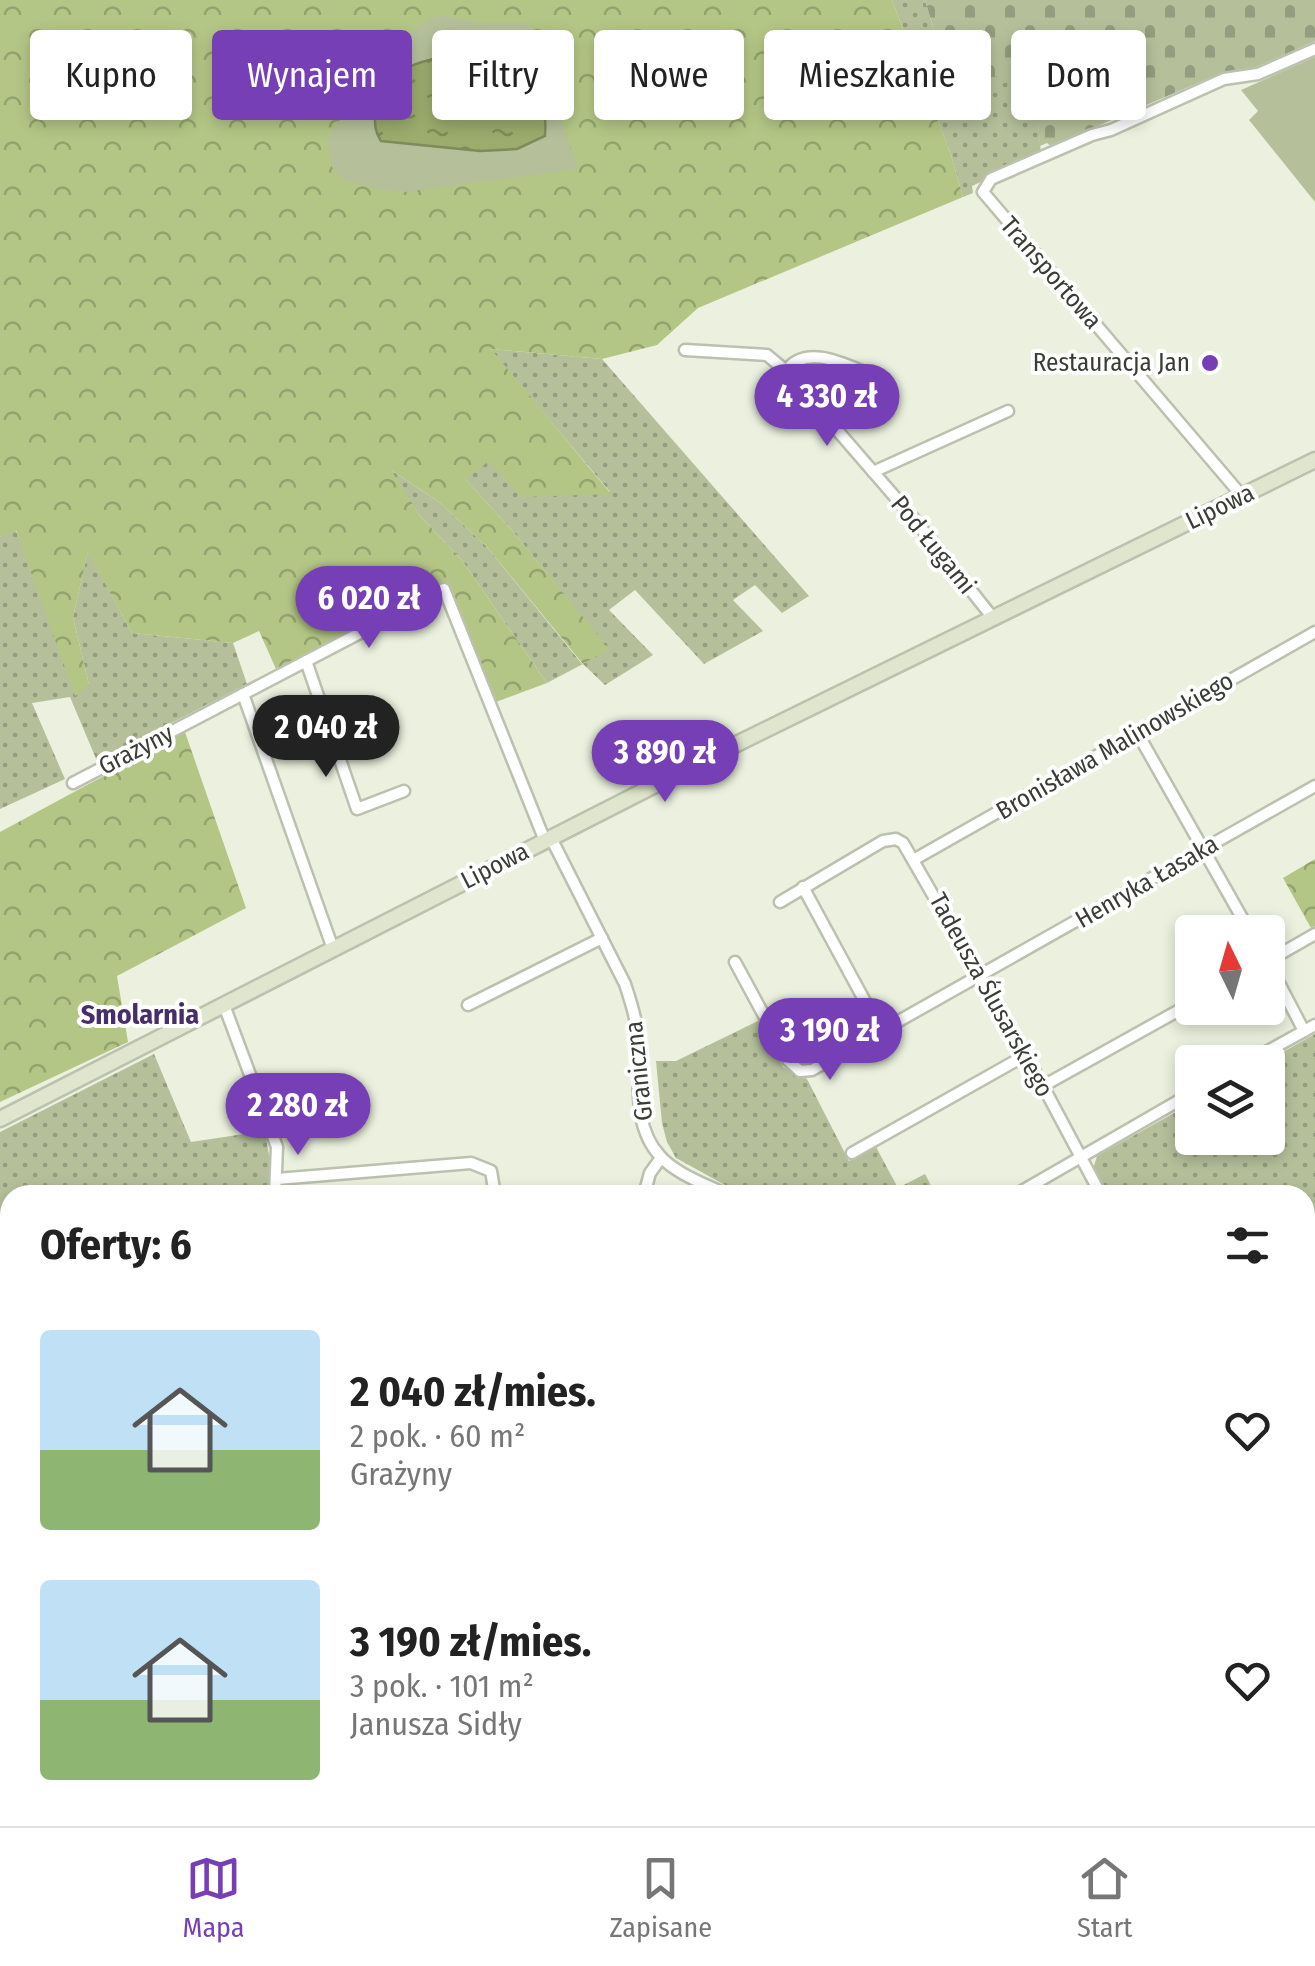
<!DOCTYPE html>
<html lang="pl">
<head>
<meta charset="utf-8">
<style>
  :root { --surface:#fff; --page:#f2f2f2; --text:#222; --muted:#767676; --line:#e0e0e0; --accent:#763fb6 }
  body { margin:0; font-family:"Fira Sans Condensed",sans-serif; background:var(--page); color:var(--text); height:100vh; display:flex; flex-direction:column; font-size:38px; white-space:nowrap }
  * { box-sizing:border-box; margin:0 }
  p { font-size:32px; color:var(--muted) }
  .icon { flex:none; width:55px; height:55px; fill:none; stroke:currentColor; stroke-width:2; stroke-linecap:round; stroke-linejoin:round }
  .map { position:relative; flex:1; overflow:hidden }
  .drawer { position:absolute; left:0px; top:1185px; width:1315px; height:642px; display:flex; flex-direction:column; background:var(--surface); border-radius:30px 30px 0 0; box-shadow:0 5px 15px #0003 }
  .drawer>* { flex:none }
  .guide { position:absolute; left:30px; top:30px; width:1255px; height:90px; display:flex; gap:20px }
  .needle { width:65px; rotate:355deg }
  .fabs { position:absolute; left:1175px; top:915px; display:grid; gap:20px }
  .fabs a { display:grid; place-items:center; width:110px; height:110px; border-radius:10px; background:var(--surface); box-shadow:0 5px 15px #0003; font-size:50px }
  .price { position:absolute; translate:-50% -85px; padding:0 22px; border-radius:35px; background:var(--accent); color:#fff; font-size:32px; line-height:65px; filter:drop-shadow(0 2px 5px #0008) }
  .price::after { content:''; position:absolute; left:50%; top:60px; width:30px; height:22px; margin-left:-15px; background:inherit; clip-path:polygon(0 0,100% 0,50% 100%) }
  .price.selected { background:#222; color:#fff }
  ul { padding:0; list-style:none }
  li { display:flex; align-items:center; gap:30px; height:250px; padding:0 40px }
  li span { display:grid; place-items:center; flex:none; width:280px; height:200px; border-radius:10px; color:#555 }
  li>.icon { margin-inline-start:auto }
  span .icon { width:120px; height:120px; fill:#fffc; stroke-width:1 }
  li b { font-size:42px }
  h2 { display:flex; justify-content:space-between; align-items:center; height:120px; padding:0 40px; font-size:42px }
  .chip { padding:0 35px; border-radius:10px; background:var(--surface); box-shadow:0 5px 15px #0003; font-size:35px; line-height:90px }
  .chip.selected { background:var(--accent); color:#fff }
  .tab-bar { display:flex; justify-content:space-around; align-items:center; height:140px; border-top:2px solid var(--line); background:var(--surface); font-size:28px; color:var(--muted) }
  .tab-bar a { display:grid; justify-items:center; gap:5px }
  .tab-bar .selected { color:var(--accent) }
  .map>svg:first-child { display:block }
  .grass { fill:url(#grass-dots) }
  .forest { fill:url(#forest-crowns) }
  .cemetery { fill:url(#cemetery-stones) }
  .park { fill:#b5c09b }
  .water { fill:url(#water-ripples); stroke:#7e8b5c; stroke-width:2.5 }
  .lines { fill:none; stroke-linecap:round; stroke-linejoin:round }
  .street-casing { stroke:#bbc1ae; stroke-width:15 }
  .secondary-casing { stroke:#bbc1ae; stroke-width:19 }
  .street { stroke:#fff; stroke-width:10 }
  .secondary { stroke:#e0e6cd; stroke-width:14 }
  .poi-dot { fill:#763fb6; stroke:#fff; stroke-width:4 }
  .labels { text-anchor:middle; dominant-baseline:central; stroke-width:8; stroke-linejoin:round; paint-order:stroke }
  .street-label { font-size:25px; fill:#3a3d35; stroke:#fff }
  .poi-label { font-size:25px; fill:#3a3d35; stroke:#fff; text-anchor:end }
  .neighbourhood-label { font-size:28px; font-weight:bold; fill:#482e69; stroke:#fff }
</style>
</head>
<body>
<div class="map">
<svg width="1315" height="1826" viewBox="0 0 1315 1826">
  <defs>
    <pattern id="grass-dots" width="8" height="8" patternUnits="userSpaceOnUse" patternTransform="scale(2.5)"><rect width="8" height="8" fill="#b5c09b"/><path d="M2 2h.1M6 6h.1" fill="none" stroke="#949d7f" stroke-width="1.8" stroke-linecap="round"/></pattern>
    <pattern id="forest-crowns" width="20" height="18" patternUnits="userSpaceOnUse" patternTransform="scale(2.5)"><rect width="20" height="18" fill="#b4c686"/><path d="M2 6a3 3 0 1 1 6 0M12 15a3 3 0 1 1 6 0" fill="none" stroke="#93a26e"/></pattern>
    <pattern id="cemetery-stones" width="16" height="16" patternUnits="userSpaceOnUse" patternTransform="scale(2.5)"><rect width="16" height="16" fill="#b5c09b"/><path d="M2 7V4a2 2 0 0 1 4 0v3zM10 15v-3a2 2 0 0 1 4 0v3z" fill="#949d7f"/></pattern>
    <pattern id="water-ripples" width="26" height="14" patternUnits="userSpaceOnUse" patternTransform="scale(2.5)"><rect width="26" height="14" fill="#9bac6d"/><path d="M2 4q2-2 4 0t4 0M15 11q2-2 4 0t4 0" fill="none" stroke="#7f8d5a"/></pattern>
  </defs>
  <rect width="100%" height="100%" fill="#ebf1de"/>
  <!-- grass -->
  <g class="grass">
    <polygon points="892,0 925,0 951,87 1033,67 1041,154 972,186 973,193 963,197 951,155"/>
    <polygon points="490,349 602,359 809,596 782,613 755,585 733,600 763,631 704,664 635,590 609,610 653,655 605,685 583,664 547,683 461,559 420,516 388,468 439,502 486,546 582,664 608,649 511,529 464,478 489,460 610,492"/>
    <polygon points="15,529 89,685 73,617 88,551 132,633 233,643 247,684 97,761 70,697 32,703 65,779 0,809 0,537"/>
    <polygon points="760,1020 783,1067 807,1079 849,1161 876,1147 898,1188 925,1174 936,1195 743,1195 676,1158 667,1142 662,1123 656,1061 676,1061"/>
    <polygon points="1315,1034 1315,1355 1305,1352 1305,1195 1108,1195 1093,1169 1097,1156 1192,1103 1192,1138 1268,1138 1268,1062 1265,1062"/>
    <polygon points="154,1054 191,1142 265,1131 271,1167 268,1195 10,1195 10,1350 0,1334 0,1132"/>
    <polygon points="9,1417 10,1818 131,1818 131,1826 0,1826 0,1426"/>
  </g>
  <!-- forest -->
  <g class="forest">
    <polygon points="0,0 892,0 951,155 963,197 698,308 657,345 602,359 491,349 611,494 522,497 489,461 465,479 511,529 609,649 583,664 486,546 439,502 391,470 420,516 461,559 547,683 493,703 447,584 276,669 259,631 233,643 132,633 88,552 73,617 89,685 75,696 16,530 0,537"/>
    <polygon points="185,732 246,908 117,976 128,1042 0,1102 0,832"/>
    <polygon points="1315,859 1315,926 1311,928 1283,878"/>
  </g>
  <!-- cemetery -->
  <polygon class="cemetery" points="925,0 1315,0 1315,41 1254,68 1221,73 1051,146 1047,143 1040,146 1033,68 951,87"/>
  <!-- park -->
  <g class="park">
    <polygon points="447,16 480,23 528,23 578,169 405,192 379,190 341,178 332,167 327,140 383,53 432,17"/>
    <polygon points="1315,57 1315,202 1249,120 1258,111 1241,90"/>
  </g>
  <!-- water -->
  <path class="water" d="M509,47c27,32 39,45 36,89l-28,13 -37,2 -99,-10c-7,-10 -6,-18 -6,-31 2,-55 92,-56 134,-63z"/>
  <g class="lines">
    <!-- street casing -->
    <g class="street-casing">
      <g id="street">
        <polyline points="685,350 767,355 786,371"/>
        <path d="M874,376c-26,-10 -68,-34 -88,-5l128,148 79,99"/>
        <polyline points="873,472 1008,411"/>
        <polyline points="1242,496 983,192 991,179 1092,135 1111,130 1224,79 1258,74 1315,49"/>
        <polyline points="306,661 357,809 404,791"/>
        <polyline points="243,694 333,949"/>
        <polyline points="1138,734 1250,932"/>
        <polyline points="73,783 444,589 545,841"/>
        <path d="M551,838l74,146c5,15 10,30 12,45 5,41 -8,94 23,127 16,18 45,28 67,39"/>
        <polyline points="915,859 1315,632"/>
        <polyline points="803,887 881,1031"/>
        <polyline points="780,902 883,841 896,839 903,843 1043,1086 1101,1195"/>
        <polyline points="1268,961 1315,934"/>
        <polyline points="735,962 788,1060 800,1071 812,1070 1315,786"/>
        <polyline points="1268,962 1304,1031"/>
        <polyline points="224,1005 277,1147 275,1195"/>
        <polyline points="468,1005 602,938"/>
        <polyline points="1248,1062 1315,1025"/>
        <polyline points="1043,1086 1192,1003"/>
        <polyline points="852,1153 1026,1055"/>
        <polyline points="277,1179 471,1163 491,1171 495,1195"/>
        <polyline points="644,1195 650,1173 661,1158"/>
        <polyline points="1015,1195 1192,1093"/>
        <polyline points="1305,1361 1315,1362"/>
        <polyline points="1305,1724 1315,1727"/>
        <polyline points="310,1818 331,1826"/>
        <polyline points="909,1818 930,1826"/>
        <polyline points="1212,1818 1227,1826"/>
        <polyline points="488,1826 490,1818"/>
        <polyline points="762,1826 764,1818"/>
        <polyline points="1098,1826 1101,1818"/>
      </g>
    </g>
    <!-- secondary casing -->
    <g class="secondary-casing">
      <polyline id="secondary" points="0,1119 706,759 1315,460"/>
    </g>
    <!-- street -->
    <use href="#street" class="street"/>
    <!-- secondary -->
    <use href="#secondary" class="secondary"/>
  </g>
  <!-- markers -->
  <circle class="poi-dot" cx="1210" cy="363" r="10"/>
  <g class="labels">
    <!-- street labels -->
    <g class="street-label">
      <text transform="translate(1051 273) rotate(49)">Transportowa</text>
      <text transform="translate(1220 507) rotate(-26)">Lipowa</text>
      <text transform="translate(933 545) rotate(51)">Pod Ługami</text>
      <text transform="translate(1115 746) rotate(-30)">Bronisława Malinowskiego</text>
      <text transform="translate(136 750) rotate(-27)">Grażyny</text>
      <text transform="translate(495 866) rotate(-27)">Lipowa</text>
      <text transform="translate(1147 882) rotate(-30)">Henryka Łasaka</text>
      <text transform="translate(991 995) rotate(61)">Tadeusza Ślusarskiego</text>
      <text transform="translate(639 1071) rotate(-96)">Graniczna</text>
    </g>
    <!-- poi labels -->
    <g class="poi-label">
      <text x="1190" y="363">Restauracja Jan</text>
    </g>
    <!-- neighbourhood labels -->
    <g class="neighbourhood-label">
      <text x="140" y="1014">Smolarnia</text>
    </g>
  </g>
</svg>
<div class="fabs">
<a><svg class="needle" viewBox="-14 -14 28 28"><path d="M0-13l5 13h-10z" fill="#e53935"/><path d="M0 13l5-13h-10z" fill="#767676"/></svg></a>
<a><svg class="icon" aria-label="layers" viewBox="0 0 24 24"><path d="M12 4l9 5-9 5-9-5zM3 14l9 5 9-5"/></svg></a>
</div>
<b class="price" style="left:827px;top:449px">4 330 zł</b>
<b class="price" style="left:369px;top:651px">6 020 zł</b>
<b class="price selected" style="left:326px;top:780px">2 040 zł</b>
<b class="price" style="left:665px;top:805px">3 890 zł</b>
<b class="price" style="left:830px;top:1083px">3 190 zł</b>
<b class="price" style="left:298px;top:1158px">2 280 zł</b>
<div class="guide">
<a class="chip">Kupno</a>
<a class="chip selected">Wynajem</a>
<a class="chip">Filtry</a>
<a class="chip">Nowe</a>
<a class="chip">Mieszkanie</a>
<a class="chip">Dom</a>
</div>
<section class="drawer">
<h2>Oferty: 6<svg class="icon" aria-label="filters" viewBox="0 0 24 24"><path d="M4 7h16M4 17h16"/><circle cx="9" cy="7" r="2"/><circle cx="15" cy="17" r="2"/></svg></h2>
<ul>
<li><span style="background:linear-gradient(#bfe0f5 60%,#8fb573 0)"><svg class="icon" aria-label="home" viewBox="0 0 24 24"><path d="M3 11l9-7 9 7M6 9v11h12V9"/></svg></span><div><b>2 040 zł/mies.</b><p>2 pok. · 60 m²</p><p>Grażyny</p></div><svg class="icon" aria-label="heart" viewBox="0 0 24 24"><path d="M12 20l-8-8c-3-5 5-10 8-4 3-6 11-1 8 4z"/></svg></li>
<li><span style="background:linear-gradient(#bfe0f5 60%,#8fb573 0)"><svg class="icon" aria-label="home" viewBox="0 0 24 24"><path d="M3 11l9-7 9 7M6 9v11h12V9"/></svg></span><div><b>3 190 zł/mies.</b><p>3 pok. · 101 m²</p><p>Janusza Sidły</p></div><svg class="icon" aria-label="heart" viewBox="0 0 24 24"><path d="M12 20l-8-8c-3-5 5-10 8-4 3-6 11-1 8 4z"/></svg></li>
</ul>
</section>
</div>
<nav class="tab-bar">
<a class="selected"><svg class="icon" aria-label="map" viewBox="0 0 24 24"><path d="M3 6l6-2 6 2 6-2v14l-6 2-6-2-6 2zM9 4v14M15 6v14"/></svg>Mapa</a>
<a><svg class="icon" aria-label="saved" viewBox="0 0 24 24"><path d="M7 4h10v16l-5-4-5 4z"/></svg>Zapisane</a>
<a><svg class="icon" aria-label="home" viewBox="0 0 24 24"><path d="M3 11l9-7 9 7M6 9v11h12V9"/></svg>Start</a>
</nav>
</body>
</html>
